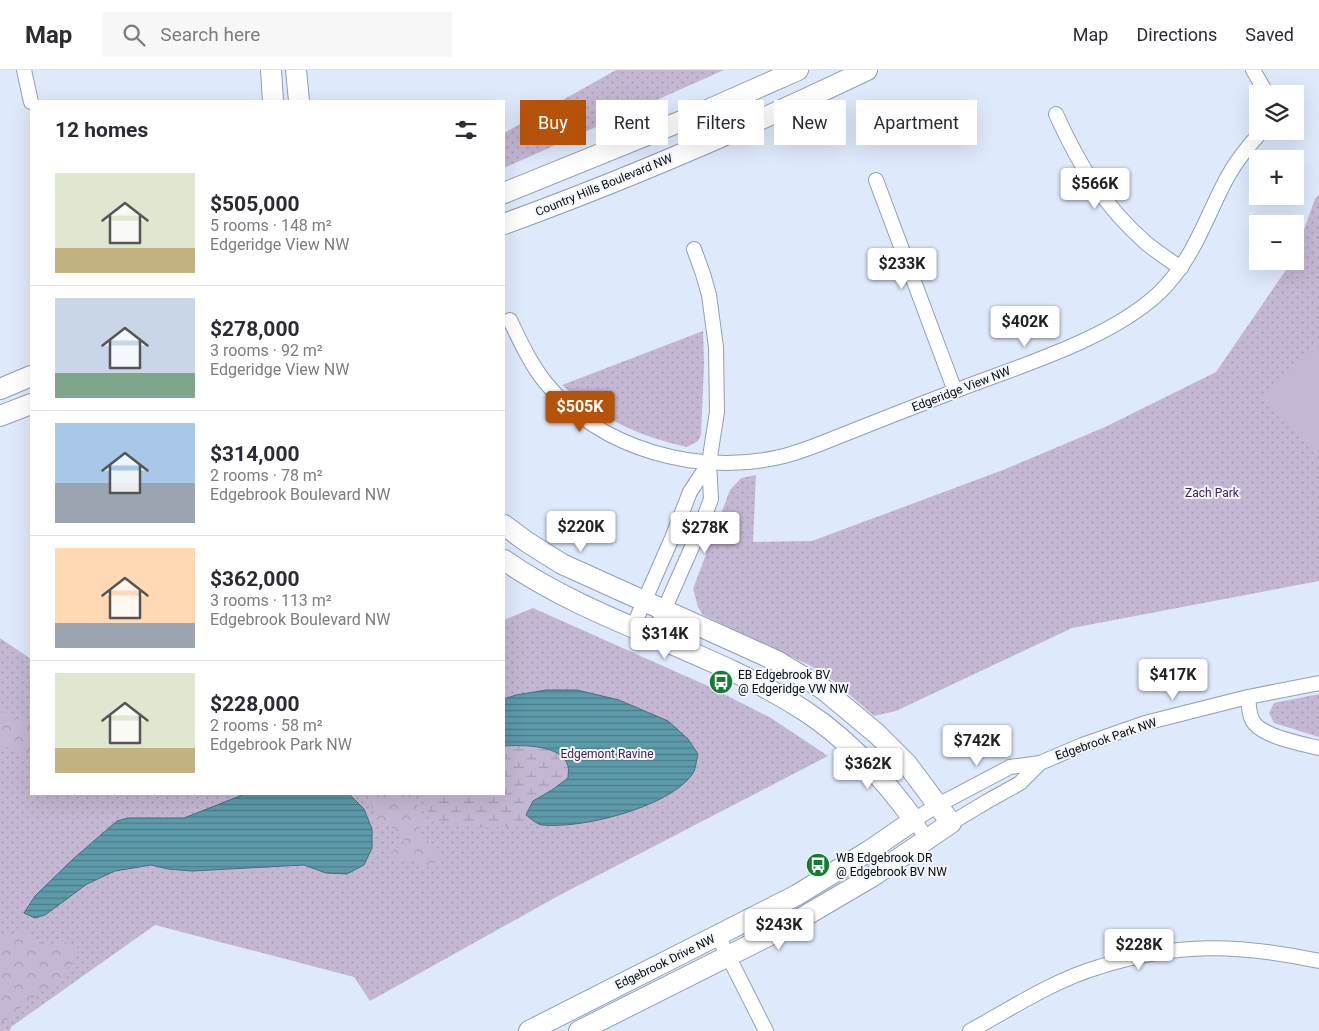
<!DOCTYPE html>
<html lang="en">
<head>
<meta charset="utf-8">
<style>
  :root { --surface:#fff; --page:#f7f7f7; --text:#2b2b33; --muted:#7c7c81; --line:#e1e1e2; --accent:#b45309 }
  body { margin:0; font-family:Roboto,sans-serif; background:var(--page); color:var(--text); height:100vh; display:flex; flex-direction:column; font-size:19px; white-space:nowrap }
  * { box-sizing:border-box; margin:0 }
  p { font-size:16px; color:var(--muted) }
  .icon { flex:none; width:28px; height:28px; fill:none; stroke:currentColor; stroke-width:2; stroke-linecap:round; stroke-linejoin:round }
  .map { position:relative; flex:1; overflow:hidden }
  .sheet { position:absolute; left:30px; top:30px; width:475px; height:695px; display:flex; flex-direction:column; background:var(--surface); border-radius:0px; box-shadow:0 5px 20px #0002 }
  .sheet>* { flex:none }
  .guide { position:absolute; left:520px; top:30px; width:475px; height:45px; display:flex; gap:10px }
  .fabs { position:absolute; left:1249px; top:15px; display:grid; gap:10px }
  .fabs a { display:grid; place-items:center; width:55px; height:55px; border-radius:0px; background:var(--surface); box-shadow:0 5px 20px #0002; font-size:25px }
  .price { position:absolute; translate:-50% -42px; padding:0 11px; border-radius:5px; background:#fff; color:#222; font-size:16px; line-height:32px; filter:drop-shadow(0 1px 2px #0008) }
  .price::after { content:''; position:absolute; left:50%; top:30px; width:15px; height:11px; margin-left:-8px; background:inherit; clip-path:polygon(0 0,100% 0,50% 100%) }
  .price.current { background:var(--accent); color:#fff }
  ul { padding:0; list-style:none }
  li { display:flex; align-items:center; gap:15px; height:125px; padding:0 25px }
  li+li { border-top:1px solid var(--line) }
  li span { display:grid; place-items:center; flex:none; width:140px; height:100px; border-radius:0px; color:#555 }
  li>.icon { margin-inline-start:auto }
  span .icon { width:60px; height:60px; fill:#fffc; stroke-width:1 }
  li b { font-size:21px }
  h2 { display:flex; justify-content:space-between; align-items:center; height:60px; padding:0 25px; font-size:21px }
  .chip { padding:0 18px; border-radius:0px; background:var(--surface); box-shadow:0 5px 20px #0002; font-size:18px; line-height:45px }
  .chip.current { background:var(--accent); color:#fff }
  header { display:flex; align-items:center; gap:30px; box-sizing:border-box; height:70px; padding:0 25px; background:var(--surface); border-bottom:1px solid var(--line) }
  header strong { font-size:24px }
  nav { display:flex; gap:28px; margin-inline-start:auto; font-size:18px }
  .search { width:350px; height:45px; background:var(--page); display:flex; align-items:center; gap:12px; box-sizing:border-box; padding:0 18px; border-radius:0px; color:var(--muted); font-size:19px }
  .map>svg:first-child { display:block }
  .grass { fill:url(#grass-dots) }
  .forest { fill:url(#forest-crowns) }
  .wetland { fill:url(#wetland-marsh) }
  .garden { fill:#c4b7d3 }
  .water { fill:url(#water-rules); stroke:#436f7d }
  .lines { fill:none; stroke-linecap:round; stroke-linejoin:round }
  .street-casing { stroke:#919eb4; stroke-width:16 }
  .secondary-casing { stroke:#919eb4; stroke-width:22 }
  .street { stroke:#fff; stroke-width:14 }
  .secondary { stroke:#fff; stroke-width:20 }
  .labels { text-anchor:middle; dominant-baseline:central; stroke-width:4; stroke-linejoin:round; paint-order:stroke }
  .street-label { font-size:12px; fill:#070b13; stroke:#f3f6fa }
  .park-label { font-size:12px; fill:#402259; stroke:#f3f6fa }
  .poi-label { font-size:12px; fill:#070b13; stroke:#f3f6fa; text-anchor:start }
</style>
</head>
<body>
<header>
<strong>Map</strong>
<div class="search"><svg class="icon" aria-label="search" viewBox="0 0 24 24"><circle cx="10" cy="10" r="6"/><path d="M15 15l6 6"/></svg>Search here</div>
<nav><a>Map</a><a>Directions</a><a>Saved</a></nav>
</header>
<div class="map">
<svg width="1319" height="961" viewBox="0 0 1319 961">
  <defs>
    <pattern id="grass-dots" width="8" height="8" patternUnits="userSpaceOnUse" patternTransform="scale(1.25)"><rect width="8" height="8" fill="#c4b7d3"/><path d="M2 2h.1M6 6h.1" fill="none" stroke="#a79cb4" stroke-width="1.8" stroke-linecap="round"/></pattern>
    <pattern id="forest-crowns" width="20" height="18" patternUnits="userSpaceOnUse" patternTransform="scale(1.25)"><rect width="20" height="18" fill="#c4b7d3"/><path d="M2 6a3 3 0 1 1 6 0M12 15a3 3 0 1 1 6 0" fill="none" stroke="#a79cb4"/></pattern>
    <pattern id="wetland-marsh" width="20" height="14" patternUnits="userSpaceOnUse" patternTransform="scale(1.25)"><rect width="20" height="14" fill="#c4b7d3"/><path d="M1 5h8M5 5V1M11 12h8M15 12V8" fill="none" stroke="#a79cb4"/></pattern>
    <pattern id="water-rules" width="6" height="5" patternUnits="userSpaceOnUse" patternTransform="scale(1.25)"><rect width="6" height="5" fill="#5d9aaa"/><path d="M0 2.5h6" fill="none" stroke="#4b7c89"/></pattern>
  </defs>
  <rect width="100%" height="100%" fill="#dee9fc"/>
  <!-- grass -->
  <g class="grass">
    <polygon points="616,0 724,0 504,98 504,63"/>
    <polygon points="1319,125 1319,511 1072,558 896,641 874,646 835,612 811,596 703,545 698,537 693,519 730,420 741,408 756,405 753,472 812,471 1003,400 1105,357 1216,302 1292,191 1295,191 1295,184 1315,129"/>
    <path d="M703,261l1,33 -3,71 -3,6 -11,6c-47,-10 -89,-30 -125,-62z"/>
    <polygon points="533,538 708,616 771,648 828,686 558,826 370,931 354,907 155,855 11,957 10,961 0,961 0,568 31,589 31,724 504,724 504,550"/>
    <polygon points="1319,624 1319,667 1274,653 1269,643 1274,633"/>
  </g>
  <!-- forest -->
  <g class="forest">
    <path d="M0,642c14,2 21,12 31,13v30l-19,-5 -12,-8z"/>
    <path d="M367,724h45l8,16 6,9c-2,5 -6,7 -8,13l4,7c17,3 26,22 5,28l-16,-7 -16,-2 -3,-4 2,-4 9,-6 1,-4c-6,-5 -12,-8 -13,-16l-15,-2v-4z"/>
    <path d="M22,861l11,4 9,9 7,3c14,-7 11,-7 27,-2l3,7 -7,3 3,3 -1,4 -7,6 -4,10 -26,17 -37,29v-87l14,-1z"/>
  </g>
  <!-- wetland -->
  <path class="wetland" d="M521,675c15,2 41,2 47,20 1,4 0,9 0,13l-16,12 -19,11 -7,14 14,10 -64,3 -43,-8 -11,-18 -1,-8h83v-48z"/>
  <!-- garden -->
  <polygon class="garden" points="1319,276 1319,388 1263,325"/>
  <!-- water -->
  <g class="water">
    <path d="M546,620h31l42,10 49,21 20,18 10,15c-2,7 -2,17 -7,22 -25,32 -110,53 -149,49 -6,-1 -12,-7 -16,-10l7,-14 19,-11 16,-12c0,-4 1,-9 0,-12 -6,-22 -47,-21 -64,-20v-47l12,-4z"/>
    <polygon points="245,724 349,724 364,739 372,759 372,778 364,795 347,804 326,803 304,795 192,801 168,799 151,795 115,801 87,814 45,845 35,848 24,843 35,826 73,789 117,751 128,748 184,748"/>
  </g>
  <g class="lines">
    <!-- street casing -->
    <g class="street-casing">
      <g id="street">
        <polyline points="24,0 31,32"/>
        <polyline points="1253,0 1267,24"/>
        <path d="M1056,44c23,51 47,91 90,129 11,9 23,17 35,25"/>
        <polyline points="876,110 955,321"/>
        <path d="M510,250c10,21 20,43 35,62 55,68 155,95 239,74 23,-6 45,-16 66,-24 37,-15 74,-29 110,-43 62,-24 150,-50 199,-96 36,-35 46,-75 69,-117 9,-16 21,-31 34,-45"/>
        <polyline points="633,557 672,468 690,422 709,393"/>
        <polyline points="653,565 699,461 711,429 709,393 717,342 716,277 709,225 703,204 694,179"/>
        <path d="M1248,627c1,9 1,21 7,27 11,13 47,20 64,24"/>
        <polyline points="951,753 986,732 1020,713 1040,693"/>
        <polyline points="927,769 914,750 938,735 1010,697 1040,693 1082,675 1145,653 1248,627 1319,613"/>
        <polyline points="718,866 766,961"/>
        <path d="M970,961c40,-22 84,-51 129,-64 78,-25 140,-23 220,-6"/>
      </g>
    </g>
    <!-- secondary casing -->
    <g class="secondary-casing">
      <g id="secondary">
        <polyline points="271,0 273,31"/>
        <polyline points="296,0 299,31"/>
        <polyline points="504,123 694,46 798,0"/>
        <path d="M504,154c124,-45 244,-97 363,-154"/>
        <polyline points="0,319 31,306"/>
        <polyline points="0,346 31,334"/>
        <polyline points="504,455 527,472 562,494 777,591 823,619 877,664 907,694 951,753 873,806 788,856 579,961"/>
        <path d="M504,490c92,64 206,89 301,151 43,28 79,68 109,109l-45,31 -72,44 -268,136"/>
      </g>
    </g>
    <!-- street -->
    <use href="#street" class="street"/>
    <!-- secondary -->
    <use href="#secondary" class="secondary"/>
  </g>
  <!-- icons -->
  <defs>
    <g id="bus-disc" transform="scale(1.25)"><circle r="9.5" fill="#157d31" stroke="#f3f6fa"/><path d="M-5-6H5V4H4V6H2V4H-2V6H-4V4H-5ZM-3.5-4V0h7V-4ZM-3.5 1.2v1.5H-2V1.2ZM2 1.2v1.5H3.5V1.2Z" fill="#fff"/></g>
  </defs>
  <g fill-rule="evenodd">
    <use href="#bus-disc" x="721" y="612"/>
    <use href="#bus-disc" x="818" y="795"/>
  </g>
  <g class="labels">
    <!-- street labels -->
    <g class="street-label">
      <text transform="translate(604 115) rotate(-22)">Country Hills Boulevard NW</text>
      <text transform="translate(961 319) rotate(-21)">Edgeridge View NW</text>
      <text transform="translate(1106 669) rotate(-19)">Edgebrook Park NW</text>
      <text transform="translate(665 892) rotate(-26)">Edgebrook Drive NW</text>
    </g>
    <!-- park labels -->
    <g class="park-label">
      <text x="1212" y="423">Zach Park</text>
      <text x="607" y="684">Edgemont Ravine</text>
    </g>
    <!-- poi labels -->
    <g class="poi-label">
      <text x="738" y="605">EB Edgebrook BV<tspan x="738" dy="14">@ Edgeridge VW NW</tspan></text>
      <text x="836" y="788">WB Edgebrook DR<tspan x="836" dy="14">@ Edgebrook BV NW</tspan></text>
    </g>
  </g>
</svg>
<div class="fabs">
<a><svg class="icon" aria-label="layers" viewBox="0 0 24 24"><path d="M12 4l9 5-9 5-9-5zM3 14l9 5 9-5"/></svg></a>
<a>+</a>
<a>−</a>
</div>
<b class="price" style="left:1095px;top:140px">$566K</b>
<b class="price" style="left:902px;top:220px">$233K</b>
<b class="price" style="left:1025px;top:278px">$402K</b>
<b class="price current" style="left:580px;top:363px">$505K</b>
<b class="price" style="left:581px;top:483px">$220K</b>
<b class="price" style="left:705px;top:484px">$278K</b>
<b class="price" style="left:665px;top:590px">$314K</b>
<b class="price" style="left:1173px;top:631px">$417K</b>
<b class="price" style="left:977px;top:697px">$742K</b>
<b class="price" style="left:868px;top:720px">$362K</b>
<b class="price" style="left:779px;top:881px">$243K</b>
<b class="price" style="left:1139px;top:901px">$228K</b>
<div class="guide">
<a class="chip current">Buy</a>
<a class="chip">Rent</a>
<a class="chip">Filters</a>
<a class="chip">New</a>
<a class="chip">Apartment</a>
</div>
<section class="sheet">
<h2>12 homes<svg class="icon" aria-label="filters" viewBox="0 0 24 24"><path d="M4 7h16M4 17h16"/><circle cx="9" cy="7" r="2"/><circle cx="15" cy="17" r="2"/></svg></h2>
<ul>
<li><span style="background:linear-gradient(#dfe7d0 75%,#c2b280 0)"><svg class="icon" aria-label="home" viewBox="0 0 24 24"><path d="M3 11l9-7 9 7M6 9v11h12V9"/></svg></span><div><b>$505,000</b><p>5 rooms · 148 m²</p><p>Edgeridge View NW</p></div></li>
<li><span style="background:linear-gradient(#c9d6e8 75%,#7fa58c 0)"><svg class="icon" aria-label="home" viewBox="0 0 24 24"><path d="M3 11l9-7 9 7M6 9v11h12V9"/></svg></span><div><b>$278,000</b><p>3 rooms · 92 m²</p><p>Edgeridge View NW</p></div></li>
<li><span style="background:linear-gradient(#a9c7e8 60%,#9aa5b1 0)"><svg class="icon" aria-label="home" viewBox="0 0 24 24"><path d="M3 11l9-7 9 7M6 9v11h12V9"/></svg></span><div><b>$314,000</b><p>2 rooms · 78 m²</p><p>Edgebrook Boulevard NW</p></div></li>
<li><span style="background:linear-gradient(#ffd9b3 75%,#9aa5b1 0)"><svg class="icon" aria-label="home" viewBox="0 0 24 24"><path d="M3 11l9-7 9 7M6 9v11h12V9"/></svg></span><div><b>$362,000</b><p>3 rooms · 113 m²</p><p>Edgebrook Boulevard NW</p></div></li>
<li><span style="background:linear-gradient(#dfe7d0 75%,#c2b280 0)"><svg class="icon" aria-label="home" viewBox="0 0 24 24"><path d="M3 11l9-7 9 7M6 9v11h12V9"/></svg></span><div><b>$228,000</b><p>2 rooms · 58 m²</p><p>Edgebrook Park NW</p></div></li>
</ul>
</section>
</div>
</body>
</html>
